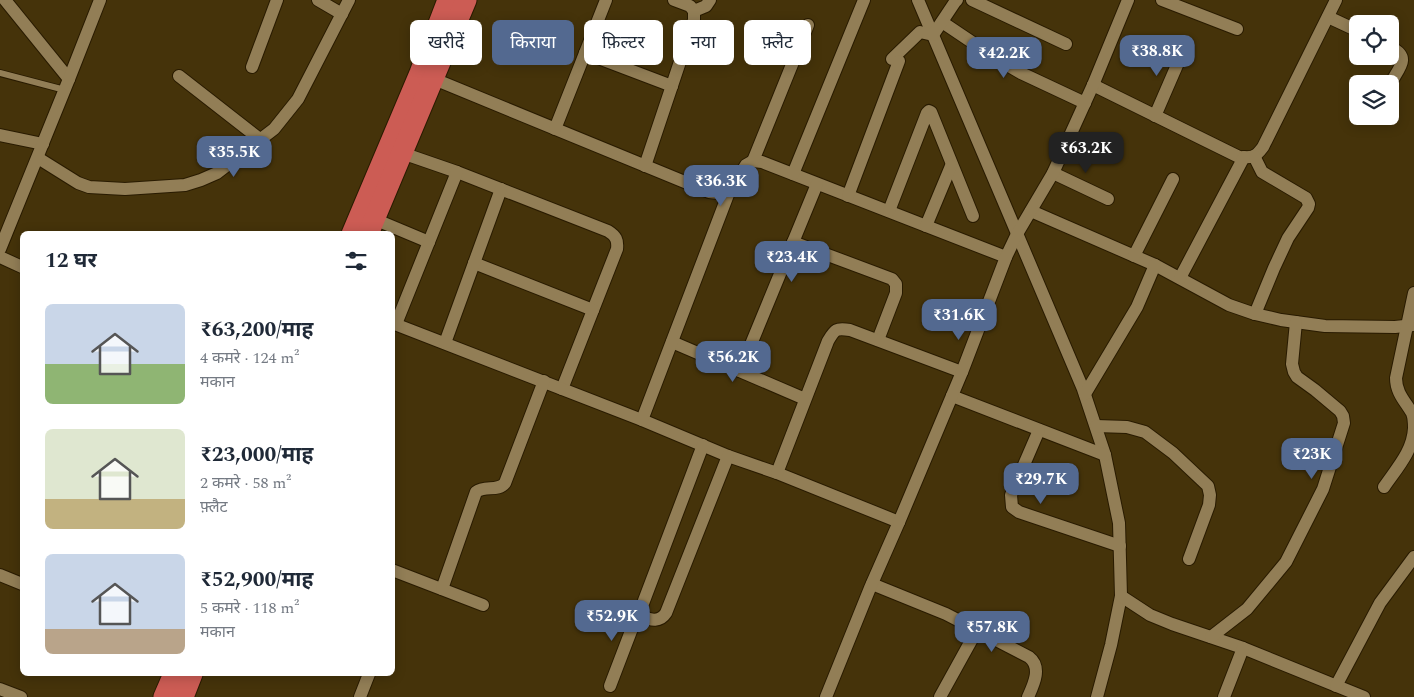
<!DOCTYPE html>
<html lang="hi">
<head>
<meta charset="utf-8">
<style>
  :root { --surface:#fff; --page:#f2f2f3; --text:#1f2937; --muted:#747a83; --accent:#536990 }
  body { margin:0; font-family:Spectral,"Noto Sans Devanagari",serif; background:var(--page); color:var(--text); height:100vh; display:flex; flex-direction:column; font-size:19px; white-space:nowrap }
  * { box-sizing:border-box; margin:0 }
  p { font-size:16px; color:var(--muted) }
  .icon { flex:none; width:28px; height:28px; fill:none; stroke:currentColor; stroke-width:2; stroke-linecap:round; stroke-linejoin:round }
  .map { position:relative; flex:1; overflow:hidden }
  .drawer { position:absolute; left:20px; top:231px; width:375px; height:445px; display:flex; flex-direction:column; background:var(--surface); border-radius:8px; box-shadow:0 2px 12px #0003 }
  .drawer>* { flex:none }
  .hud { position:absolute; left:410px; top:20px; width:475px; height:45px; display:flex; gap:10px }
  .controls { position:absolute; left:1349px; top:15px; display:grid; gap:10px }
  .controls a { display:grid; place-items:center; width:50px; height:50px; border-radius:8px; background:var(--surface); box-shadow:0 2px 12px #0003; font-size:25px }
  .price { position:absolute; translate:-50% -42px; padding:0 11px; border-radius:10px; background:var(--accent); color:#fff; font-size:16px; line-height:32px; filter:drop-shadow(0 1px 2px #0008) }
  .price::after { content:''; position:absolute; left:50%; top:30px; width:15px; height:11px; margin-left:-8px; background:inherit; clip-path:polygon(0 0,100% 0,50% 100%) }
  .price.on { background:#222; color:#fff }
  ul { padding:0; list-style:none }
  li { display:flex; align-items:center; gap:15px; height:125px; padding:0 25px }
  li span { display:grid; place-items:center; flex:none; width:140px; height:100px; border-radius:8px; color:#555 }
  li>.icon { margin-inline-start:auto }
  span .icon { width:60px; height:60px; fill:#fffc; stroke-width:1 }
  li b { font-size:21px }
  h2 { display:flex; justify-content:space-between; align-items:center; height:60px; padding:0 25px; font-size:21px }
  .tag { padding:0 18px; border-radius:8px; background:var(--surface); box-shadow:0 2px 12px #0003; font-size:18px; line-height:45px }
  .tag.on { background:var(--accent); color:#fff }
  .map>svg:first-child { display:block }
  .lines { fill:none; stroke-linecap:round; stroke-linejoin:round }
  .service-casing { stroke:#291b00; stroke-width:8 }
  .minor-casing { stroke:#291b00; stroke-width:14 }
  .trunk-casing { stroke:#291b00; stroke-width:23 }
  .service { stroke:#927e56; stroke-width:6 }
  .minor { stroke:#927e56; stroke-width:12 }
  .trunk { stroke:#cc5c54; stroke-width:21 }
</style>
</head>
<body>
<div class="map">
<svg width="1414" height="697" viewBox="0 0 1414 697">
  <rect width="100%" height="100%" fill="#45330a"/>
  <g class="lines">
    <!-- service casing -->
    <g class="service-casing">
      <polyline id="service" points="0,73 65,90"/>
    </g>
    <!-- minor casing -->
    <g class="minor-casing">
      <g id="minor">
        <polyline points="5,0 69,79"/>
        <polyline points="318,0 342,14"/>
        <polyline points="918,0 1083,389 1105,455 1119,523 1121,596 1111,645 1097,697"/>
        <polyline points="972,0 1066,44"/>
        <polyline points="1162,0 1237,29"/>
        <polyline points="694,11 706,6 710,0"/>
        <polyline points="1328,17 1358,31"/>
        <polyline points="942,22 997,59 1021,73 1085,103"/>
        <polyline points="585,53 672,86"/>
        <polyline points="892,59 920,32 933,35 955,2 957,0"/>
        <polyline points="252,67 277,0"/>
        <polyline points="179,76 261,140"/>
        <polyline points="434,79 709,192 719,193 729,192 746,165 753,161 762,162 1006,257"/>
        <path d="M1390,84c9,-16 22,-27 0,-37"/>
        <path d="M1093,85l146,72c13,1 16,1 24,-10l73,-147"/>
        <polyline points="1155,116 1184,49"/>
        <polyline points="555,129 606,0"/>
        <polyline points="0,135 43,144"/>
        <path d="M402,153l55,19 151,59c8,5 10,9 9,18l-55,140"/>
        <polyline points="1254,156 1262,172 1306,198 1309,204 1308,208 1288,238 1274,268 1255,314"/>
        <polyline points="38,158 78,183 89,187 125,189 185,185 201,180 217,173 274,129 298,99 349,0"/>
        <polyline points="753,161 808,25"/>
        <polyline points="645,166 694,20 694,11 690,6 674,0"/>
        <polyline points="1053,173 1108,199"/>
        <polyline points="793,174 864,0"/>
        <polyline points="848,196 899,61"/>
        <polyline points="889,211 927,113 929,111 931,112 973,216"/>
        <polyline points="1031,211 1155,265 1229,305 1255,314 1281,320 1325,326 1395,327 1414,325"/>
        <polyline points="374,219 429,242"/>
        <polyline points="926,226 951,166"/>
        <polyline points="793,242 892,279 896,284 896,293 878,340"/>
        <polyline points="0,249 69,79 100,0"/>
        <polyline points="1134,256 1173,179"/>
        <polyline points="0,257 22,267"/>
        <polyline points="474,263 593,310"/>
        <polyline points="1180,278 1244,157"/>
        <polyline points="392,323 642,420 728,456 777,473 899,522"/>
        <polyline points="396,324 457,172"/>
        <polyline points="672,342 805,399"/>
        <polyline points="445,343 501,189"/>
        <polyline points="740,371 817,184"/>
        <polyline points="1085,394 1137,307 1155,265"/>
        <polyline points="952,396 1105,455"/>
        <polyline points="642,420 729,192"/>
        <polyline points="1096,426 1127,427 1145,432 1173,453 1208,486 1210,495 1209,505 1189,559"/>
        <polyline points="1039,430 1011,495 1012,507 1019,512 1120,546"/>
        <path d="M703,445l-61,161 1,10c8,5 17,6 23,-3l62,-157"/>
        <path d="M777,473l51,-132c7,-12 8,-13 22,-11l112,42"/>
        <path d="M1384,487c13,-19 29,-36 30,-59 0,-5 0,-10 -2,-15 -7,-12 -16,-20 -16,-35l18,-85"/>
        <polyline points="392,570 483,605"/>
        <polyline points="0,575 22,584"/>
        <path d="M872,584l74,30 83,43c13,10 5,27 -1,40"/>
        <path d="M442,589l34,-97c9,-7 22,0 29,-9l39,-102"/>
        <polyline points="1121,596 1150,615 1172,624 1243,648 1364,697"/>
        <polyline points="1211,637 1247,609 1286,562 1323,489 1344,423 1343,416 1340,411 1315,390 1297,377 1294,372 1292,364 1296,322"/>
        <polyline points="610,686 631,631 634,625 643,616"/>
        <polyline points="1336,686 1380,603 1414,557"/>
        <polyline points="0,689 21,697"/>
        <polyline points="360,697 369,674"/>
        <polyline points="826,697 870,588 899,522 962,372 1006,257 1017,234 1053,173 1093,85 1128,0"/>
        <polyline points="940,697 977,630"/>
        <polyline points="1224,697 1243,648"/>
      </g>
    </g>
    <!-- trunk casing -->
    <g class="trunk-casing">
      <g id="trunk">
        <polyline points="352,234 420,73 448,0"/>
        <polyline points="368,234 466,0"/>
        <polyline points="164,697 174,674"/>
        <polyline points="183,697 192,674"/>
      </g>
    </g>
    <!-- service -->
    <use href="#service" class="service"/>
    <!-- minor -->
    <use href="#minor" class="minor"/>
    <!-- trunk -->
    <use href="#trunk" class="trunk"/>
  </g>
</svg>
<div class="controls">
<a><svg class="icon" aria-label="locate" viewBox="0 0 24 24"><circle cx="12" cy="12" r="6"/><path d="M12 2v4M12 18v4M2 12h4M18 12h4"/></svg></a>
<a><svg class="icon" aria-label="layers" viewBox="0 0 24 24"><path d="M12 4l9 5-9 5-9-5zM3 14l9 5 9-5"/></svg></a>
</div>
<b class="price" style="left:1157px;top:77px">₹38.8K</b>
<b class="price" style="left:1004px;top:79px">₹42.2K</b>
<b class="price on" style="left:1086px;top:174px">₹63.2K</b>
<b class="price" style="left:234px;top:178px">₹35.5K</b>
<b class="price" style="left:721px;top:207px">₹36.3K</b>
<b class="price" style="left:792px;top:283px">₹23.4K</b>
<b class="price" style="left:959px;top:341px">₹31.6K</b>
<b class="price" style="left:733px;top:383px">₹56.2K</b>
<b class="price" style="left:1312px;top:480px">₹23K</b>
<b class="price" style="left:1041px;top:505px">₹29.7K</b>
<b class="price" style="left:612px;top:642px">₹52.9K</b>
<b class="price" style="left:992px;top:653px">₹57.8K</b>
<div class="hud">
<a class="tag">खरीदें</a>
<a class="tag on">किराया</a>
<a class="tag">फ़िल्टर</a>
<a class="tag">नया</a>
<a class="tag">फ़्लैट</a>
</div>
<section class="drawer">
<h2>12 घर<svg class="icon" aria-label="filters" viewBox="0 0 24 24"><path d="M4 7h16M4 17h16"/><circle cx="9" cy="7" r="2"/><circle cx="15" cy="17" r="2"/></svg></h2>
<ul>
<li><span style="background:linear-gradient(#c9d6e8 60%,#8fb573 0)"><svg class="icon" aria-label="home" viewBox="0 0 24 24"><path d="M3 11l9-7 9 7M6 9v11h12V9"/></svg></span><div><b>₹63,200/माह</b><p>4 कमरे · 124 m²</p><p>मकान</p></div></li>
<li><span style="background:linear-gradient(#dfe7d0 70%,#c2b280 0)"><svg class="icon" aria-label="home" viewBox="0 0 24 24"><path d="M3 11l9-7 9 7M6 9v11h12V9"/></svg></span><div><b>₹23,000/माह</b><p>2 कमरे · 58 m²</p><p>फ़्लैट</p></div></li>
<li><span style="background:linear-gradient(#c9d6e8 75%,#b9a48a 0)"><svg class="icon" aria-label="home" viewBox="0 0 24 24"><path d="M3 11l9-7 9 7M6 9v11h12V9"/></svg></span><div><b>₹52,900/माह</b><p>5 कमरे · 118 m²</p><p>मकान</p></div></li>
</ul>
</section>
</div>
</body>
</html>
